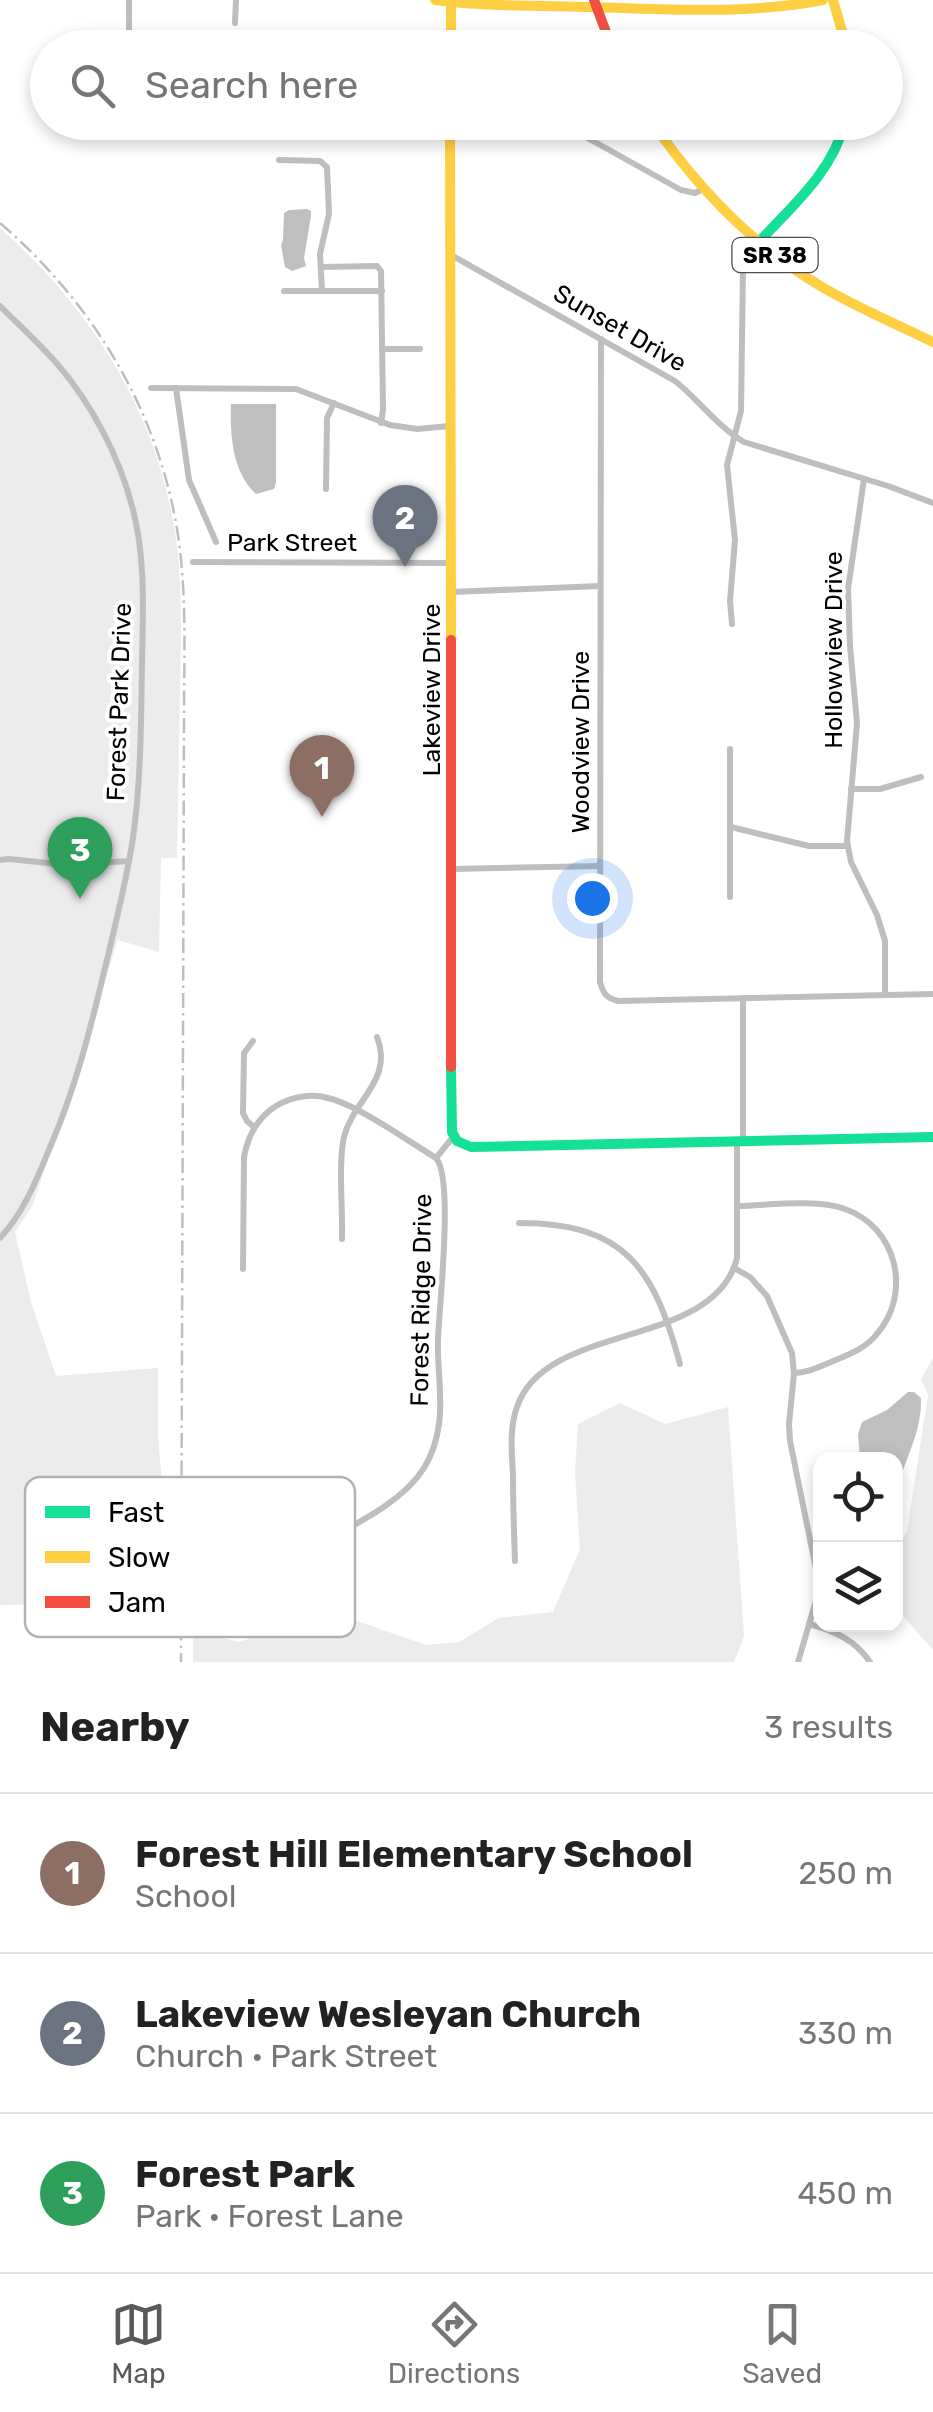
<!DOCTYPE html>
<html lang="en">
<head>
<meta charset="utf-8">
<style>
  :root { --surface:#fff; --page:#f6f6f6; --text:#222; --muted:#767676; --line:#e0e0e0; --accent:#595959 }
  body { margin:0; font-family:Rubik,sans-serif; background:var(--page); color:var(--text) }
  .controls { position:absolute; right:30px; bottom:30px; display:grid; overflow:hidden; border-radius:20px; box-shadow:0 5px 15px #0003 }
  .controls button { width:90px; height:90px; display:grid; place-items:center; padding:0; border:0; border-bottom:2px solid var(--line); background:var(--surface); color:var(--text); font:50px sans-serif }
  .you { position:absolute; left:592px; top:898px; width:35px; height:35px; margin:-25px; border:8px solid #fff; border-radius:50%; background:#1a73e8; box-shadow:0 0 0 15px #1a73e833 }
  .badge { display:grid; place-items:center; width:65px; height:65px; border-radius:50%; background:var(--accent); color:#fff; font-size:32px; font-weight:700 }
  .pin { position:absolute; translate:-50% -82px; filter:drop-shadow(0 2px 5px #0008) }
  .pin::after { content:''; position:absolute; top:52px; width:35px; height:30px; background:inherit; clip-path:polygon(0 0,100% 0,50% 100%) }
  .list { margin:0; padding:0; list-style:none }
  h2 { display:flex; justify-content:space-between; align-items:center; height:130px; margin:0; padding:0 40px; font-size:42px }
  h2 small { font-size:32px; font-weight:400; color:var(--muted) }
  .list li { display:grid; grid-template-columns:65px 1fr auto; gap:30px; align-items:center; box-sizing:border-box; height:160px; padding:0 40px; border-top:2px solid var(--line) }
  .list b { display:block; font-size:38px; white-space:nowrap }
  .list p { margin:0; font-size:32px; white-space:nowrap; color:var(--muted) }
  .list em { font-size:32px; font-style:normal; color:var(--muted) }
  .icon { flex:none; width:55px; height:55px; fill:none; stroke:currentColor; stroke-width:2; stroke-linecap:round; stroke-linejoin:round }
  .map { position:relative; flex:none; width:933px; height:1662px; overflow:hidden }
  .search { position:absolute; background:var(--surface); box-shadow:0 5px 15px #0003; left:30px; right:30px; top:30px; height:110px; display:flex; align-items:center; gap:25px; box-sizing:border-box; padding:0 35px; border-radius:55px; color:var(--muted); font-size:38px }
  .sheet { height:610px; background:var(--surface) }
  nav { display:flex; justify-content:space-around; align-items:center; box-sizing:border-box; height:140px; border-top:2px solid var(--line); background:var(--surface); font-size:28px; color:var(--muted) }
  nav a { display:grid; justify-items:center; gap:5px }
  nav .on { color:var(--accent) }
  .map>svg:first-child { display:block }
</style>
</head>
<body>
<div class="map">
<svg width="933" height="1662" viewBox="0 0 933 1662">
  <rect width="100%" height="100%" fill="#fff"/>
  <g fill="#ececec">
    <path d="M0 228C91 309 155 409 175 531 183 584 181 638 180 691 179 747 178 802 177 858H161L159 952 118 940 33 1205 15 1232 31 1302 56 1376 158 1368V1437L173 1602 0 1605Z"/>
    <path d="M933 1358V1650L896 1608V1550L907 1531 928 1395 921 1379Z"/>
    <path d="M620 1403 665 1424 728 1407 744 1636 734 1662H193V1630L238 1642 301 1624 357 1621 426 1645 459 1642 499 1618 553 1612 580 1549 575 1472 578 1424Z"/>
  </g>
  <g fill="#bfbfbf">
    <path d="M307 209 311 211V216L304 258 306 266 292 271 285 267 281 245 283 240 284 213 289 210Z"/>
    <path d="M231 404H276V482L274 489 256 494C232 472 230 435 231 404Z"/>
    <path d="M908 1392H914L921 1398C922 1426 910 1450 901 1476 896 1489 897 1502 896 1516V1460L860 1459 858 1434 862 1422 887 1410Z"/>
  </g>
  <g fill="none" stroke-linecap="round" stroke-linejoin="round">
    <g stroke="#bebebe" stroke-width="6">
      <path d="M129 0V48"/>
      <path d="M235 23 236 0"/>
      <path d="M559 122 681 190 695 193 703 189"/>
      <path d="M279 160 320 161 327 167 329 214 320 254 322 291"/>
      <path d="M451 255 675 381C699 400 718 427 744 442L888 486 933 503"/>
      <path d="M321 267 377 266 381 271 383 410 381 423"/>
      <path d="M284 291H382"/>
      <path d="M0 306C20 326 41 345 59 366 92 405 119 456 132 506 146 557 143 611 142 664 141 722 141 781 133 838 126 883 115 927 104 972 90 1031 75 1089 51 1145 37 1178 25 1211 0 1238"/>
      <path d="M601 339 600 982C603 993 606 998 618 1001L933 994"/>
      <path d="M382 349H420"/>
      <path d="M151 388 296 389 390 425 417 429 450 426"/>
      <path d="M176 388 189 480 216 542"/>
      <path d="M864 479 848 589 850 646 857 723 847 841 851 862 877 915 885 941V995"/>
      <path d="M326 489 327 418 334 403"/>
      <path d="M193 562 451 563"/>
      <path d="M451 592 600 586"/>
      <path d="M732 624 730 601 735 540 727 465 741 411 743 268 746 257 757 244"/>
      <path d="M851 789H880L921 777"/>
      <path d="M731 827 809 846H847"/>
      <path d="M0 860 9 859 67 865 129 861"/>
      <path d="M452 869 600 866"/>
      <path d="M730 897V749"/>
      <path d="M743 998V1141"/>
      <path d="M253 1041 244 1053 243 1113 247 1121 254 1127"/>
      <path d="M436 1158 453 1137"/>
      <path d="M738 1206C768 1205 819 1199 845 1209 897 1227 913 1294 876 1335 865 1349 847 1355 831 1362 818 1367 808 1373 794 1373"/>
      <path d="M519 1223C626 1223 654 1269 680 1364"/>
      <path d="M342 1239C343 1210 338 1164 344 1137 353 1100 394 1080 377 1037"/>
      <path d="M734 1268 750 1277 767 1296 792 1353 794 1373 789 1424 790 1441 816 1569 817 1597 798 1662"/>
      <path d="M243 1269 244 1157C248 1135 257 1118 276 1106 291 1097 311 1093 328 1098 358 1105 408 1141 436 1158"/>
      <path d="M300 1555 293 1570 285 1572 279 1568V1561L282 1558 300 1555C339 1531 399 1508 424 1468 432 1455 437 1439 439 1424 443 1397 437 1368 438 1340 439 1307 454 1178 436 1158"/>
      <path d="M515 1561C514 1533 513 1505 513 1476 512 1453 509 1429 517 1407 546 1321 714 1350 737 1258V1142"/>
      <path d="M809 1624C835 1631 855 1640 870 1662"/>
    </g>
    <g stroke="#16e098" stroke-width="10">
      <path d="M758 243C792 206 832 173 845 122"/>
      <path d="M451 1067 452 1132 457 1141 471 1147 933 1137"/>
    </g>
    <g stroke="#ffcf43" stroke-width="10">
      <path d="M435 0C487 7 538 5 590 7 669 9 745 15 823 0"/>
      <path d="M833 0 842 31 844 48"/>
      <path d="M451 3V48"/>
      <path d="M450 122 451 640"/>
      <path d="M652 122C698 189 753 246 822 287 858 308 896 324 933 342"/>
    </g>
    <g stroke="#f24e42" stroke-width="10">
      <path d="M594 0 612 48"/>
      <path d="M451 640V1067"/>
    </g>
    <path stroke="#bebebe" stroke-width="2.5" stroke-dasharray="15 5 2.5 5" stroke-linecap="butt" d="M0 223C94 304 159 412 178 535 187 596 184 658 184 719L181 1662"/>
  </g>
  <g text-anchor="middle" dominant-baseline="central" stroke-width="8" stroke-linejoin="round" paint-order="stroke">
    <rect fill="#fff" stroke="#4c4c4c" stroke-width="2.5" x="732.5" y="238" width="85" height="34" rx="8"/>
    <g font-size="22" font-weight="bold" fill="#000">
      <text x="775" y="255">SR 38</text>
    </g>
    <g font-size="25" fill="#000" stroke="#fff">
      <text transform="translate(620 328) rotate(30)">Sunset Drive</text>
      <text x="292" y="542">Park Street</text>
      <text transform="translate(833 650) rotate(-90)">Hollowview Drive</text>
      <text transform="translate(431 690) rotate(-90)">Lakeview Drive</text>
      <text transform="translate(119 702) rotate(-88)">Forest Park Drive</text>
      <text transform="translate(580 742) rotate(-90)">Woodview Drive</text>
      <text transform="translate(421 1300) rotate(-89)">Forest Ridge Drive</text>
    </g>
  </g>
  <rect x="25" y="1477" width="330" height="160" rx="15" fill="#fff" stroke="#b2b2b2" stroke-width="2.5"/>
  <rect x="45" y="1506" width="45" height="12" fill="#16e098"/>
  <rect x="45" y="1551" width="45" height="12" fill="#ffcf43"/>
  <rect x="45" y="1596" width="45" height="12" fill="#f24e42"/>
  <g font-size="28" fill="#000">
    <text x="108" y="1522">Fast</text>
    <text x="108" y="1567">Slow</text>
    <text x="108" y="1612">Jam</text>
  </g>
</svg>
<div class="controls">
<button><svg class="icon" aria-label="locate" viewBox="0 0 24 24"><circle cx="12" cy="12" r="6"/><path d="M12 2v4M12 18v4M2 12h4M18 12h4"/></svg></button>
<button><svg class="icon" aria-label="layers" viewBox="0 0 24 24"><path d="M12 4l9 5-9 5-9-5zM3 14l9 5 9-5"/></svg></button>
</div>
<div class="you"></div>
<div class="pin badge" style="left:322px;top:817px;background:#8d6e63">1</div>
<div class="pin badge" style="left:405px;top:567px;background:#6b7280">2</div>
<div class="pin badge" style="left:80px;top:899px;background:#2e9e5b">3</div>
<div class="search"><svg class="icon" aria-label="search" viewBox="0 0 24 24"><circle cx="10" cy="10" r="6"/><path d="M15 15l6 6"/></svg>Search here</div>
</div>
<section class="sheet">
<h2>Nearby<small>3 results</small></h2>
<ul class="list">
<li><span class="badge" style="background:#8d6e63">1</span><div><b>Forest Hill Elementary School</b><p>School</p></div><em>250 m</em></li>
<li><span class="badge" style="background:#6b7280">2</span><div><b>Lakeview Wesleyan Church</b><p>Church · Park Street</p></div><em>330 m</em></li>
<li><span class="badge" style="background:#2e9e5b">3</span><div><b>Forest Park</b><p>Park · Forest Lane</p></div><em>450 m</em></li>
</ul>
</section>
<nav>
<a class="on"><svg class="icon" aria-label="map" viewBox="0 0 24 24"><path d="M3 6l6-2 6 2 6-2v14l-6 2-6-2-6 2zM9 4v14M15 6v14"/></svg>Map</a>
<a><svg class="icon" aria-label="directions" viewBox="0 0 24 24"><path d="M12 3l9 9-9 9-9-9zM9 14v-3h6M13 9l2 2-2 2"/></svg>Directions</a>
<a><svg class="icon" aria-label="saved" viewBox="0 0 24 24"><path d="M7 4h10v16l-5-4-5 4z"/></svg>Saved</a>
</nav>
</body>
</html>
